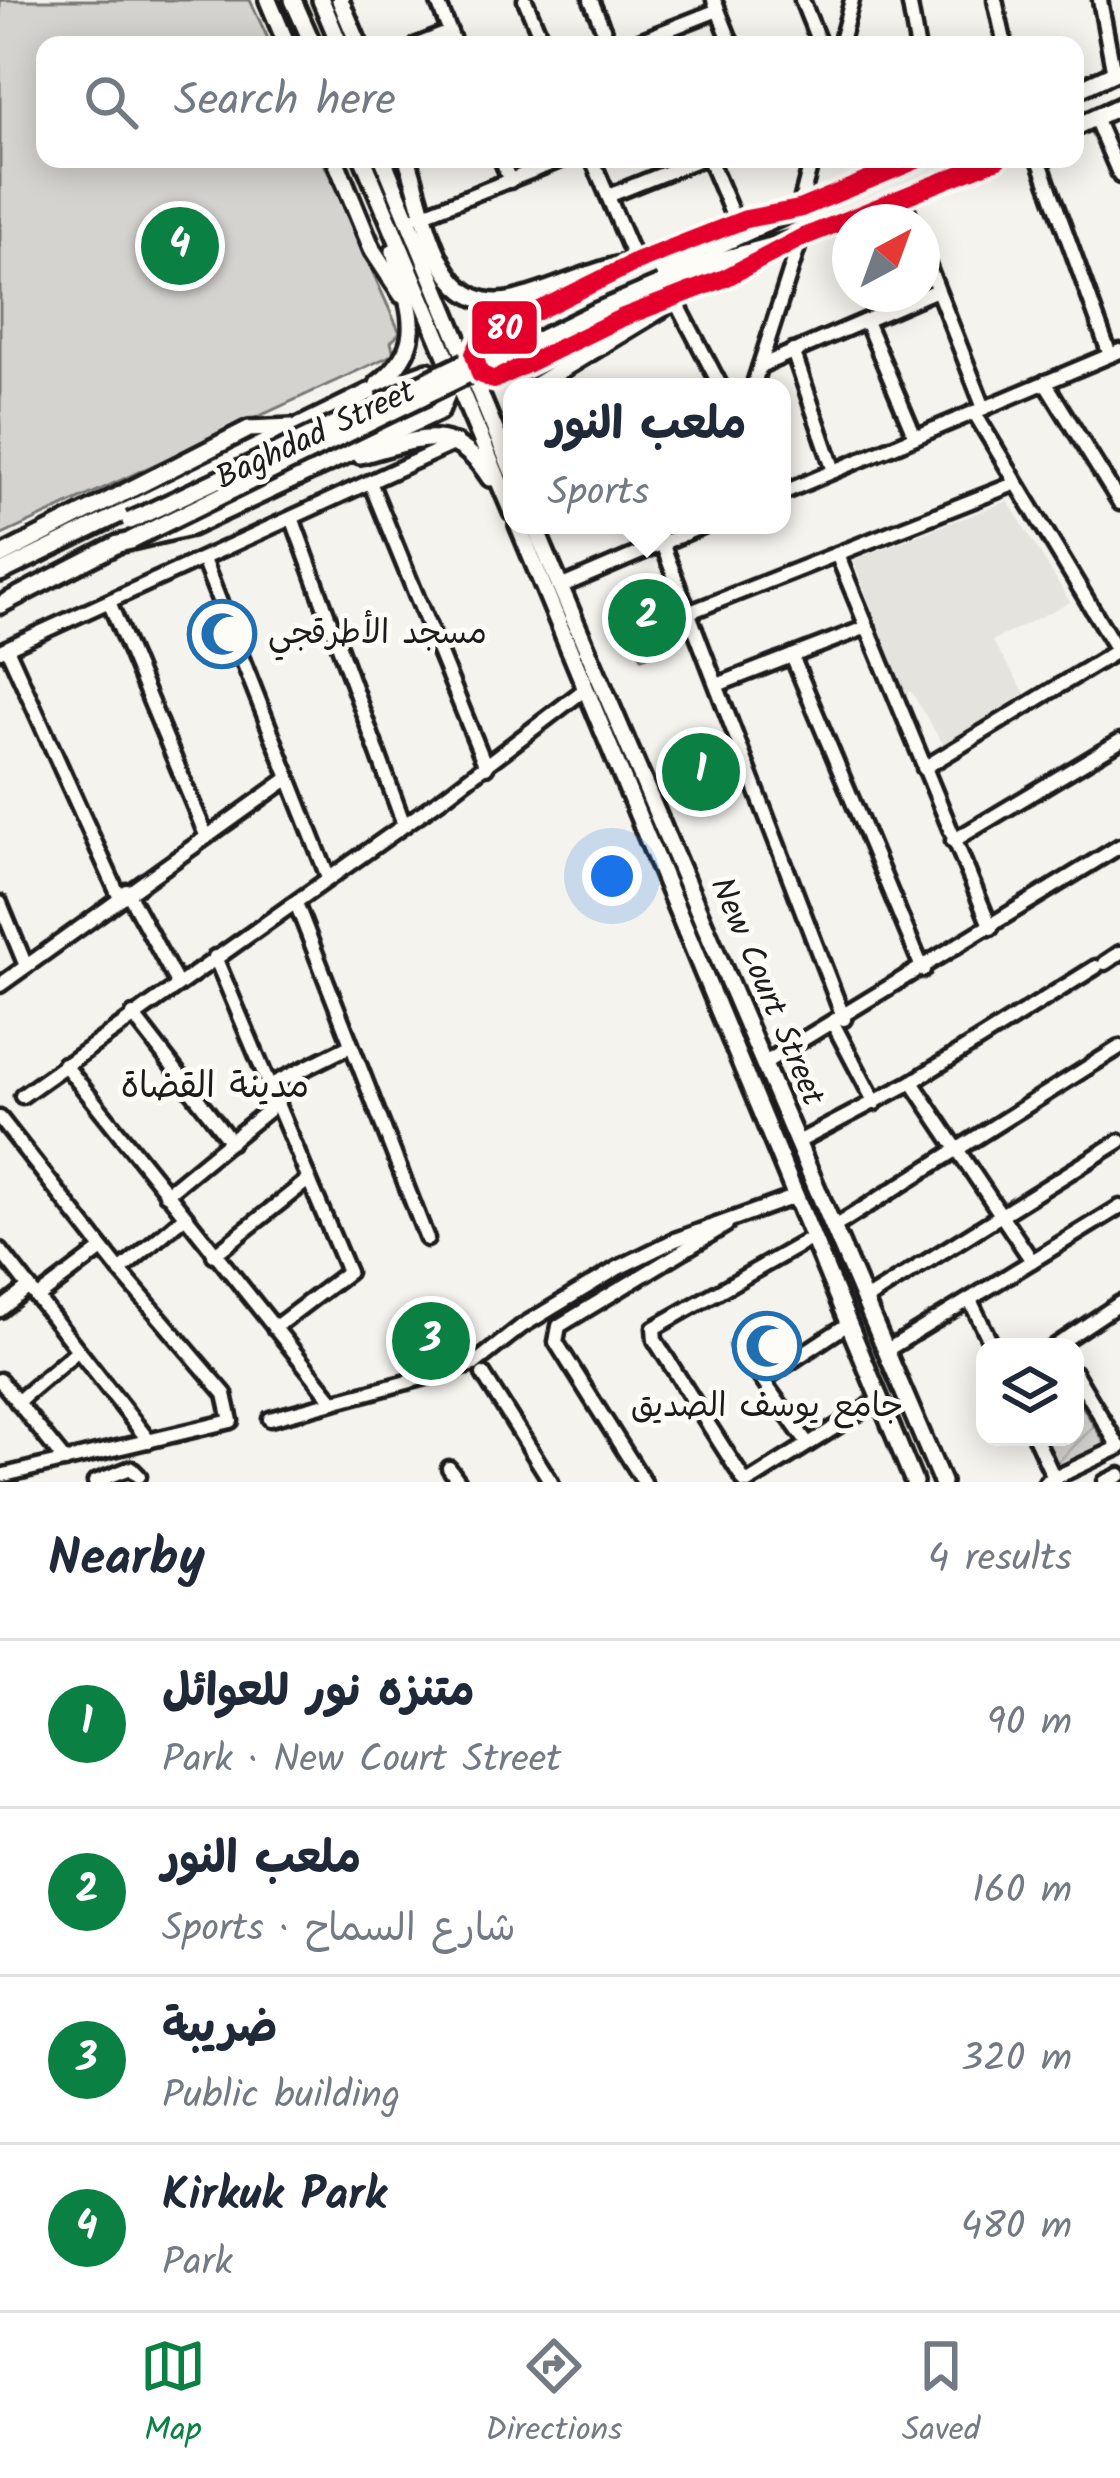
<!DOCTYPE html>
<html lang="en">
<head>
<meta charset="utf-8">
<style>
  :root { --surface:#fff; --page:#f6f6f7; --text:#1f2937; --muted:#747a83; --line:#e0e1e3; --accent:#0b8043 }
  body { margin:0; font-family:Kalam,"Playpen Sans Arabic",sans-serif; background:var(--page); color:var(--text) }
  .controls { position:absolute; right:36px; bottom:36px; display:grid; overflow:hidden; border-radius:24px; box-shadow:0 6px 30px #0003 }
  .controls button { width:108px; height:108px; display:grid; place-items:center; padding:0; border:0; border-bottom:3px solid var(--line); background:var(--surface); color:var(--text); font:60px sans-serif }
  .compass { position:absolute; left:832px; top:204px; width:108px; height:108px; border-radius:50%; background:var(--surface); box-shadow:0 6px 30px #0003; rotate:41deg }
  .you { position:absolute; left:612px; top:876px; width:42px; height:42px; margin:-30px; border:9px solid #fff; border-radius:50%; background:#1a73e8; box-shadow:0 0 0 18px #1a73e833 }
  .badge { display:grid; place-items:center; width:78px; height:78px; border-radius:50%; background:var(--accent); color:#fff; font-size:39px; font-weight:700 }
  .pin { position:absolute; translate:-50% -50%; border:6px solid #fff; box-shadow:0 3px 12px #0006 }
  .popup { position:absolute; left:503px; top:378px; width:288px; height:156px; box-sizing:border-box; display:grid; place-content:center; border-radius:24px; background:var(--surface); filter:drop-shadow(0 3px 9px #0005); font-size:39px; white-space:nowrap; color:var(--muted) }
  .popup b { font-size:45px; color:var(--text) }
  .popup::after { content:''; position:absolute; left:50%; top:100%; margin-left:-24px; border:24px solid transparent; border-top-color:var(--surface) }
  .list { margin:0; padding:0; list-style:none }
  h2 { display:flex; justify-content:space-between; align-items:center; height:156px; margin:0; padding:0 48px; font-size:51px }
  h2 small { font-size:39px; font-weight:400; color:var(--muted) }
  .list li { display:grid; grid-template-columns:78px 1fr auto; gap:36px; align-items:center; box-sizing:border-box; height:168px; padding:0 48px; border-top:3px solid var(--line) }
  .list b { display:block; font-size:45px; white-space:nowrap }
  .list p { margin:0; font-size:39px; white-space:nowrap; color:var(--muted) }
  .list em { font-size:39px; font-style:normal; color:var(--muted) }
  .icon { flex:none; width:66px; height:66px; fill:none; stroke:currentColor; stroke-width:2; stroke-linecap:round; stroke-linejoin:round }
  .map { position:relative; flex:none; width:1120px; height:1482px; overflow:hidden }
  .search { position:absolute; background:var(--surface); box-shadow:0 6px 30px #0003; left:36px; right:36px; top:36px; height:132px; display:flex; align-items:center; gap:30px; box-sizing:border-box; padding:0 42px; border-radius:24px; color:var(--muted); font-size:45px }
  .sheet { height:828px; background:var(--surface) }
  nav { display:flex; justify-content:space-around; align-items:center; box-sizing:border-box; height:168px; border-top:3px solid var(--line); background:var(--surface); font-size:33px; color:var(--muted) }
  nav a { display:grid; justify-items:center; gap:6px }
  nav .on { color:var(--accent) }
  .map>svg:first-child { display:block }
</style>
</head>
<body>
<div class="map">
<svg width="1120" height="1482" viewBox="0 0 1120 1482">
  <defs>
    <pattern id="garden-furrows" width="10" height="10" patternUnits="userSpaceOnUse" patternTransform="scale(3)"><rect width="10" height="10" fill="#d4d3cf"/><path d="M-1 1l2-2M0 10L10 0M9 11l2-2" fill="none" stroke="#b5b5b1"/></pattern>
  </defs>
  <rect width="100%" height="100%" fill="#f4f3ee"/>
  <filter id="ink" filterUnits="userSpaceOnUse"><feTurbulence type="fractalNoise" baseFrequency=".00833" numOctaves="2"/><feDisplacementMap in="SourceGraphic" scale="24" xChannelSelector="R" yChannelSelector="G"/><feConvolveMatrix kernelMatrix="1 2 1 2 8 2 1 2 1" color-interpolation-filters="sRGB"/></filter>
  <g filter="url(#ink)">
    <path fill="#e4e3de" d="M1008 501 1070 602 992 641 1025 693 943 744 911 691 905 694 853 560Z"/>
    <g fill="#d4d3cf" stroke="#787876" stroke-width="3">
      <path d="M0 0H250L271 45H45V159H322L400 333 391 342 394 354 0 536Z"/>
      <path d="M652 578 679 644 642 658 616 592Z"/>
    </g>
    <path fill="url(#garden-furrows)" stroke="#787876" stroke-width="3" d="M1075 1394 1106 1445 1058 1468 1045 1437H1075Z"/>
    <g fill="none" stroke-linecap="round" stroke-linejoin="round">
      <g stroke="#1c1c1c" stroke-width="21">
        <g id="minor">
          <path d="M437 0 455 45"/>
          <path d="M525 0 544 45"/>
          <path d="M591 0 610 45"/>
          <path d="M714 0 732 45"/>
          <path d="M802 0 820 45"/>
          <path d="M909 0 917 45"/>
          <path d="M995 0 1005 45"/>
          <path d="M1100 0 1114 74"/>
          <path d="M417 45 450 32"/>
          <path d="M629 45 718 10"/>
          <path d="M840 45 852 0"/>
          <path d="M1095 118 1120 176"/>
          <path d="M501 159 510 181"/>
          <path d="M592 159 636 262"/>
          <path d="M709 159 736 223"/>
          <path d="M1039 159 1110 355"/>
          <path d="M608 196 700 159"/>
          <path d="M902 197 912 222"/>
          <path d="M799 209 812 159"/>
          <path d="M419 216 563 159"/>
          <path d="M922 250 984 408"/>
          <path d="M675 299 721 387"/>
          <path d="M866 321 915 437"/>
          <path d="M793 351 834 471"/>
          <path d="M760 366 937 290"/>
          <path d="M1045 382 1120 503"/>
          <path d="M753 387 801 238"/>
          <path d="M974 412 1120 655"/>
          <path d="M370 482 486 767"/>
          <path d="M782 493 1120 351"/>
          <path d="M293 520 404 825"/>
          <path d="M655 525 844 1019"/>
          <path d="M837 554 991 928"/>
          <path d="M204 562 328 877"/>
          <path d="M560 587 705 525"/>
          <path d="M110 604 206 835"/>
          <path d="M690 612 1014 484"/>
          <path d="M7 648 119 896"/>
          <path d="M0 651 457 442"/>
          <path d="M792 656 923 970"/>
          <path d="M717 685 867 627"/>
          <path d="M924 768 1120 649"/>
          <path d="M953 841 1120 741"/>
          <path d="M127 891 177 983"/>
          <path d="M0 903 26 966"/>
          <path d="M296 903 427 1239"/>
          <path d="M215 957 348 1272 274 1328"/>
          <path d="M1105 963 1120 953"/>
          <path d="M0 985 289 778"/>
          <path d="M133 1015 231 1142"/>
          <path d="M834 1025 875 1103"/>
          <path d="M64 1064 334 1402"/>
          <path d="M763 1064 1120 846"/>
          <path d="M912 1082 1032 1261"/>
          <path d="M271 1085 350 1046"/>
          <path d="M22 1096 444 797 584 690"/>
          <path d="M0 1118 120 1271 225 1394 231 1421 0 1476"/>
          <path d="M798 1142 912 1082 1096 967"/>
          <path d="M166 1194 278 1102"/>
          <path d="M834 1227 1120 1047"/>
          <path d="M0 1250 149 1441"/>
          <path d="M214 1255 308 1180"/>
          <path d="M120 1271 184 1217"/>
          <path d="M37 1298 102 1249"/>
          <path d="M865 1300 1120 1141"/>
          <path d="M970 1300 993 1347"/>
          <path d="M0 1310 29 1287"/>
          <path d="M738 1346 808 1444"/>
          <path d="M1054 1347 1120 1303"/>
          <path d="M887 1350 1120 1207"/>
          <path d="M1075 1373 1119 1447"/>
          <path d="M483 1374 551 1482"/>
          <path d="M0 1380 65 1461"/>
          <path d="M763 1380 848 1324"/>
          <path d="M17 1402 78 1350"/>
          <path d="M270 1419 474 1364 522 1326 618 1268 675 1240 797 1196"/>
          <path d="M1035 1437 1054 1478"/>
          <path d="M449 1468 459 1482"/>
          <path d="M95 1482 131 1468 139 1476"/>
          <path d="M644 1482 556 1342 559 1326 726 1225"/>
          <path d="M745 1482 655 1340 654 1328 814 1237"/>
          <path d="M748 1482 879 1400"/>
          <path d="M1046 1482 1120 1447"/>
          <path d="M1105 1482 1120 1475"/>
        </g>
      </g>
      <g stroke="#1c1c1c" stroke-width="24">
        <g id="major">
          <path d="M268 0 287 45"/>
          <path d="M293 0 313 45"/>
          <path d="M321 0 340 45"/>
          <path d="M340 0 359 45"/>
          <path d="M1075 91 1120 70"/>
          <path d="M1075 127 1120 106"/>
          <path d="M335 159 373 251 402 295"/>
          <path d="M363 159 512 512"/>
          <path d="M383 159 512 471"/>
          <path d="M407 159C426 208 434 318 514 300 550 292 584 273 621 265"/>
          <path d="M919 159 799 209 746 219 636 262 481 339 474 354 480 374 494 380 621 318 725 278 801 238 998 159"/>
          <path d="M378 384C431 342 408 308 394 251"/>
          <path d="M533 387 663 308"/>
          <path d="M360 455C419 440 451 419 490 478"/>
          <path d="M518 525 914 1482"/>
          <path d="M534 525 942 1482"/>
          <path d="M0 556 249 429 292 427"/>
          <path d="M0 573 369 392 428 371 438 377 447 394 440 411 191 527 118 544 0 605"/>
        </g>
      </g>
      <use href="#minor" stroke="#fdfcf7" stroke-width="12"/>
      <use href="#major" stroke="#fdfcf7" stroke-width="15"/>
      <g stroke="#1c1c1c" stroke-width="24" stroke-linecap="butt">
        <g id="major-bridge">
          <path d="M663 271 791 212"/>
          <path d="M380 403 499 346"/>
          <path d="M130 521 342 421"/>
          <path d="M131 540 595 312 712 262 801 238"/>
        </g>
      </g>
      <use href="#major-bridge" stroke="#fdfcf7" stroke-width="15"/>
      <g stroke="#fdfcf7" stroke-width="27">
        <path id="bus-1" d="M919 159 799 209 746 219 636 262 481 339 474 354 480 374 494 380 621 318 725 278 801 238 998 159"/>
      </g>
      <use href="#bus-1" stroke="#e4002b" stroke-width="18"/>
    </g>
  </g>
  <defs>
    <g id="mosque-ring" transform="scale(3.45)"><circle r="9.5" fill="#fdfcf7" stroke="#1f6fb2" stroke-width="1.5"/><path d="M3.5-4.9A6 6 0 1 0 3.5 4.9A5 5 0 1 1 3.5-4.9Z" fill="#1f6fb2"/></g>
  </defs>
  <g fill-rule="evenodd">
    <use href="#mosque-ring" x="222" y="634"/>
    <use href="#mosque-ring" x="767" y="1346"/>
  </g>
  <g text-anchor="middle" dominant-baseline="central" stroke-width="10" stroke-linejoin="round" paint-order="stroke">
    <g font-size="33" fill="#1c1c1c" stroke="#fdfcf7">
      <text transform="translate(316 436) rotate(-25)">Baghdad Street</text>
      <text transform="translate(766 992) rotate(67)">New Court Street</text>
    </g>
    <g font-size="33" fill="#1c1c1c" stroke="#fdfcf7" text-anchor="start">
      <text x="268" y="634">مسجد الأطرقجي</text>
      <text x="767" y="1407" text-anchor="middle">جامع يوسف الصديق</text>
    </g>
    <g font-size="36" fill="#1c1c1c" stroke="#fdfcf7">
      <text x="215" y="1087">مدينة القضاة</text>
    </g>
  </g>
  <rect stroke="#fdfcf7" stroke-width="4.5" x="470" y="299" width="69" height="57" rx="12" fill="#e4002b"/>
  <g font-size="33" text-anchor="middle" font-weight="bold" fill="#fff">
    <text x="504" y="339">80</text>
  </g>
</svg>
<div class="controls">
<button><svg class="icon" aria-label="layers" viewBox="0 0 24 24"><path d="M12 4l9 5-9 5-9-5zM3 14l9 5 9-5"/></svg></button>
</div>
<svg class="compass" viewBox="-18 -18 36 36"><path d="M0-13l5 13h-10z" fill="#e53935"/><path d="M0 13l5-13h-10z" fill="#747a83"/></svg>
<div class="you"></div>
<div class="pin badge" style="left:701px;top:772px">1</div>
<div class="pin badge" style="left:647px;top:618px">2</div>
<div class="popup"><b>ملعب النور</b>Sports</div>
<div class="pin badge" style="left:431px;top:1341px">3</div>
<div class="pin badge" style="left:180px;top:246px">4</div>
<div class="search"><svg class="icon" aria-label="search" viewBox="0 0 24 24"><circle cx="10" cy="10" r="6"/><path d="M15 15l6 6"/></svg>Search here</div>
</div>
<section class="sheet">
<h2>Nearby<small>4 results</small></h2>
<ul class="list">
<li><span class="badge">1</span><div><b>متنزه نور للعوائل</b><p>Park · New Court Street</p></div><em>90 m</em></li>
<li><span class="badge">2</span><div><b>ملعب النور</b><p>Sports · شارع السماح</p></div><em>160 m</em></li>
<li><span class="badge">3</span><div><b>ضريبة</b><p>Public building</p></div><em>320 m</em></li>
<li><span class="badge">4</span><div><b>Kirkuk Park</b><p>Park</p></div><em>480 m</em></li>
</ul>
</section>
<nav>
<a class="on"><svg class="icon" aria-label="map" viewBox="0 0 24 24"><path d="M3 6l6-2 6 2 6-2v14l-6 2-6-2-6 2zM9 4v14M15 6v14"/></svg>Map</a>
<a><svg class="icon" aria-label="directions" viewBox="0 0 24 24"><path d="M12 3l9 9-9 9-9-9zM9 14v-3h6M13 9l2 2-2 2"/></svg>Directions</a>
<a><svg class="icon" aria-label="saved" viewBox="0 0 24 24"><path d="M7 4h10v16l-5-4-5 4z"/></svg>Saved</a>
</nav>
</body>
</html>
